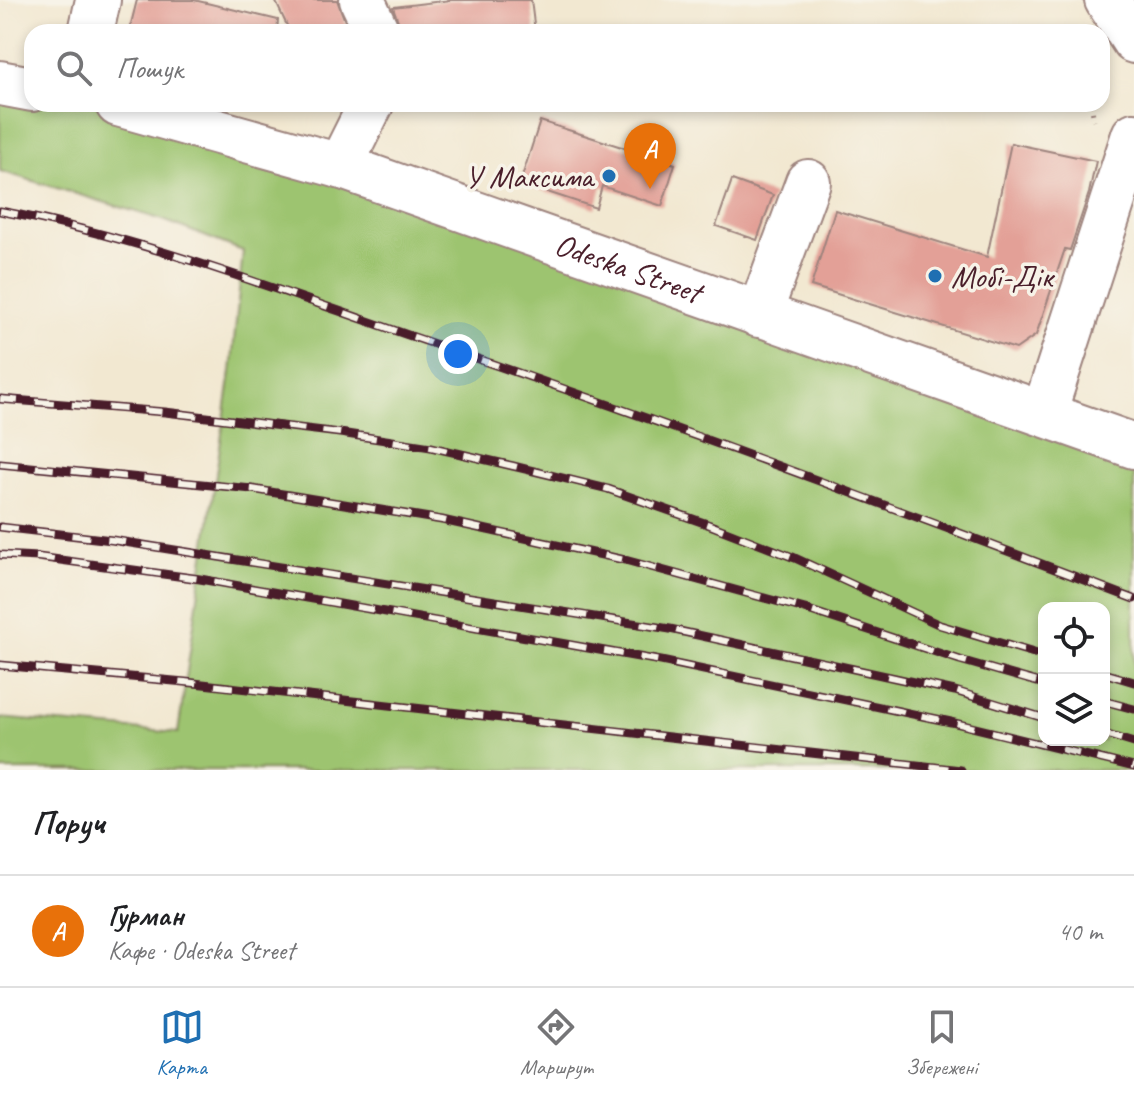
<!DOCTYPE html>
<html lang="uk">
<head>
<meta charset="utf-8">
<style>
  :root { --surface:#fff; --page:#f6f6f6; --text:#202124; --muted:#757577; --line:#e0e0e0; --accent:#1f6fb2 }
  body { margin:0; font-family:Caveat,sans-serif; background:var(--page); color:var(--text) }
  .controls { position:absolute; right:24px; bottom:24px; display:grid; overflow:hidden; border-radius:16px; box-shadow:0 4px 12px #0003 }
  .controls button { width:72px; height:72px; display:grid; place-items:center; padding:0; border:0; border-bottom:2px solid var(--line); background:var(--surface); color:var(--text); font:40px sans-serif }
  .you { position:absolute; left:458px; top:354px; width:28px; height:28px; margin:-20px; border:6px solid #fff; border-radius:50%; background:#1a73e8; box-shadow:0 0 0 12px #1a73e833 }
  .badge { display:grid; place-items:center; width:52px; height:52px; border-radius:50%; background:var(--accent); color:#fff; font-size:26px; font-weight:700 }
  .pin { position:absolute; translate:-50% -66px; filter:drop-shadow(0 2px 4px #0008) }
  .pin::after { content:''; position:absolute; top:42px; width:28px; height:24px; background:inherit; clip-path:polygon(0 0,100% 0,50% 100%) }
  .list { margin:0; padding:0; list-style:none }
  h2 { display:flex; justify-content:space-between; align-items:center; height:104px; margin:0; padding:0 32px; font-size:34px }
  h2 small { font-size:26px; font-weight:400; color:var(--muted) }
  .list li { display:grid; grid-template-columns:52px 1fr auto; gap:24px; align-items:center; box-sizing:border-box; height:112px; padding:0 32px; border-top:2px solid var(--line) }
  .list b { display:block; font-size:30px; white-space:nowrap }
  .list p { margin:0; font-size:26px; white-space:nowrap; color:var(--muted) }
  .list em { font-size:26px; font-style:normal; color:var(--muted) }
  .icon { flex:none; width:44px; height:44px; fill:none; stroke:currentColor; stroke-width:2; stroke-linecap:round; stroke-linejoin:round }
  .map { position:relative; flex:none; width:1134px; height:770px; overflow:hidden }
  .search { position:absolute; background:var(--surface); box-shadow:0 4px 12px #0003; left:24px; right:24px; top:24px; height:88px; display:flex; align-items:center; gap:20px; box-sizing:border-box; padding:0 28px; border-radius:24px; color:var(--muted); font-size:30px }
  .sheet { height:216px; background:var(--surface) }
  nav { display:flex; justify-content:space-around; align-items:center; box-sizing:border-box; height:112px; border-top:2px solid var(--line); background:var(--surface); font-size:22px; color:var(--muted) }
  nav a { display:grid; justify-items:center; gap:4px }
  nav .on { color:var(--accent) }
  .map>svg:first-child { display:block }
</style>
</head>
<body>
<div class="map">
<svg width="1134" height="770" viewBox="0 0 1134 770">
  <rect width="100%" height="100%" fill="#f7f3e8"/>
  <filter id="ink" filterUnits="userSpaceOnUse"><feTurbulence type="fractalNoise" baseFrequency=".0125" numOctaves="2"/><feDisplacementMap in="SourceGraphic" scale="16" xChannelSelector="R" yChannelSelector="G"/><feConvolveMatrix kernelMatrix="1 2 1 2 8 2 1 2 1" color-interpolation-filters="sRGB"/></filter>
  <filter id="wash" filterUnits="userSpaceOnUse"><feTurbulence type="fractalNoise" baseFrequency=".006" numOctaves="4" result="noise"/><feDisplacementMap in="SourceGraphic" scale="32" xChannelSelector="R" yChannelSelector="G"/><feGaussianBlur stdDeviation="1.8" result="paint"/><feColorMatrix in="noise" values="0 0 0 0 0 0 0 0 0 0 0 0 0 0 0 0 0 1.4 0 .05"/><feComposite in="paint" operator="in"/></filter>
  <g filter="url(#wash)">
    <rect width="100%" height="100%" fill="#f2e8d1"/>
    <path fill="#9dc470" stroke="#74724e" stroke-width="2" fill-rule="evenodd" d="M0 83 32 104H118L1134 446V770H0V718L178 733 231 372 243 251 163 220 0 171ZM1044 608H1104V740H1044Z"/>
    <g id="blocks">
      <g fill="#e3a097">
        <path d="M137 0H194L278 20 277 32H129Z"/>
        <path d="M275 0H337L349 32H290Z"/>
        <path d="M451 0H531L535 32H402L393 7Z"/>
        <path d="M540 121 675 164 662 206 602 186 596 208 520 183Z"/>
        <path d="M1011 143 1096 161 1089 193 1070 250 1065 249 1036 335 1016 349 811 286 835 210 987 257Z"/>
        <path d="M732 180 773 195 757 240 716 226Z"/>
      </g>
    </g>
  </g>
  <g filter="url(#ink)">
    <use href="#blocks" fill-opacity="0" stroke="#9e847e" stroke-width="2"/>
    <g fill="none" stroke-linecap="round" stroke-linejoin="round">
      <g stroke="#9e847e" stroke-width="48">
        <g id="minor">
          <path d="M362 0 377 32"/>
          <path d="M1107 0 1134 41"/>
          <path d="M91 32 98 0"/>
          <path d="M340 166 371 104"/>
          <path d="M759 315 808 182"/>
          <path d="M1044 413 1134 135"/>
        </g>
      </g>
      <g stroke="#9e847e" stroke-width="48">
        <g id="major">
          <path d="M0 83 32 89"/>
          <path id="s1" d="M118 104 340 166 1134 446"/>
        </g>
      </g>
      <path stroke="#9e847e" stroke-width="5" stroke-dasharray="2 6" stroke-linecap="butt" d="M1091 104 1094 120"/>
      <use href="#minor" stroke="#fff" stroke-width="44"/>
      <use href="#major" stroke="#fff" stroke-width="44"/>
      <g stroke="#4a1f2b" stroke-width="9">
        <g id="rail">
          <path d="M0 211C139 237 272 288 405 334 650 417 893 507 1134 599"/>
          <path d="M0 399 165 412 340 433 431 447 513 466 608 489 710 525 795 558 940 625 1044 656"/>
          <path d="M0 464 252 489 442 520 625 560 805 609 960 660 1044 684"/>
          <path d="M0 527 112 540 670 629 955 691 1044 718"/>
          <path d="M0 555 38 557 200 579 661 661 951 722 1134 767"/>
          <path d="M0 665 185 682 961 770"/>
          <path d="M1104 673 1134 682"/>
          <path d="M1104 701 1134 709"/>
          <path d="M1104 734 1134 743"/>
        </g>
      </g>
      <use href="#rail" stroke="#f7f3e8" stroke-width="6" stroke-dasharray="18" stroke-linecap="butt"/>
    </g>
  </g>
  <g fill="#1f6fb2" stroke="#f7f3e8" stroke-width="3">
    <circle cx="609" cy="176" r="8"/>
    <circle cx="935" cy="276" r="8"/>
  </g>
  <g text-anchor="middle" dominant-baseline="central" stroke-width="7" stroke-linejoin="round" paint-order="stroke">
    <g font-size="32" fill="#4a1f2b" stroke="#f7f3e8" text-anchor="end">
      <text x="593" y="176">У Максима</text>
      <text x="951" y="276" text-anchor="start">Мобі-Дік</text>
    </g>
    <g font-size="32" fill="#4a1f2b" stroke="#f7f3e8">
      <text stroke="none"><textPath href="#s1" startOffset="536">Odeska Street</textPath></text>
    </g>
  </g>
</svg>
<div class="controls">
<button><svg class="icon" aria-label="locate" viewBox="0 0 24 24"><circle cx="12" cy="12" r="6"/><path d="M12 2v4M12 18v4M2 12h4M18 12h4"/></svg></button>
<button><svg class="icon" aria-label="layers" viewBox="0 0 24 24"><path d="M12 4l9 5-9 5-9-5zM3 14l9 5 9-5"/></svg></button>
</div>
<div class="you"></div>
<div class="pin badge" style="left:650px;top:189px;background:#e8710a">A</div>
<div class="search"><svg class="icon" aria-label="search" viewBox="0 0 24 24"><circle cx="10" cy="10" r="6"/><path d="M15 15l6 6"/></svg>Пошук</div>
</div>
<section class="sheet">
<h2>Поруч<small></small></h2>
<ul class="list">
<li><span class="badge" style="background:#e8710a">A</span><div><b>Гурман</b><p>Кафе · Odeska Street</p></div><em>40 m</em></li>
</ul>
</section>
<nav>
<a class="on"><svg class="icon" aria-label="map" viewBox="0 0 24 24"><path d="M3 6l6-2 6 2 6-2v14l-6 2-6-2-6 2zM9 4v14M15 6v14"/></svg>Карта</a>
<a><svg class="icon" aria-label="directions" viewBox="0 0 24 24"><path d="M12 3l9 9-9 9-9-9zM9 14v-3h6M13 9l2 2-2 2"/></svg>Маршрут</a>
<a><svg class="icon" aria-label="saved" viewBox="0 0 24 24"><path d="M7 4h10v16l-5-4-5 4z"/></svg>Збережені</a>
</nav>
</body>
</html>
